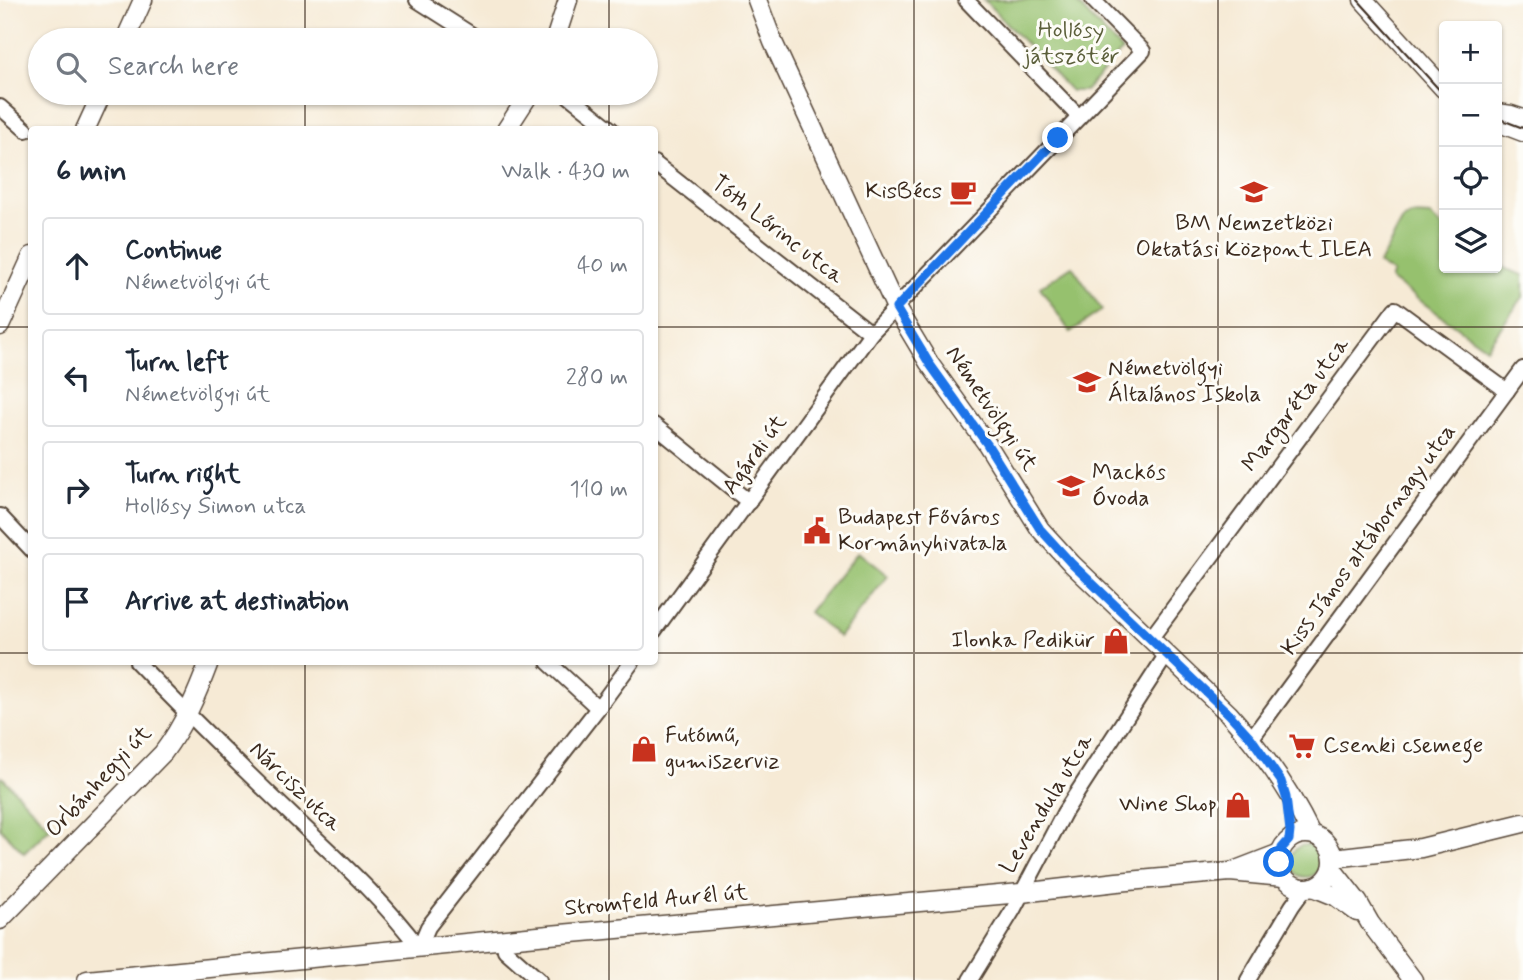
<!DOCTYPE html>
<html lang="en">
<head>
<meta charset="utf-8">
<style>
  :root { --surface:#fff; --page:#f6f6f7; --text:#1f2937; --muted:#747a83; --line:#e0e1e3 }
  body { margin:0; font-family:Mynerve,sans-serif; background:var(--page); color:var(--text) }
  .controls { position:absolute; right:21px; top:21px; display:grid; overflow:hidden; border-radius:7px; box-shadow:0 2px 5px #0004 }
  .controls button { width:63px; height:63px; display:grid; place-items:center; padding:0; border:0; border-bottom:2px solid var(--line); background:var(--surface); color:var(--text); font:35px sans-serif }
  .stop { position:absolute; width:21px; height:21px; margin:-16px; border:5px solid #1a73e8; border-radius:50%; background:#fff }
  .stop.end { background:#1a73e8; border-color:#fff; box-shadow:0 2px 7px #0008 }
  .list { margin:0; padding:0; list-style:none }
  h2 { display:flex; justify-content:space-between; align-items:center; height:91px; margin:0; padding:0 28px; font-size:30px }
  h2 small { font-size:23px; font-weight:400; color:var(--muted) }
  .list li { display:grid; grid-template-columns:46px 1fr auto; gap:21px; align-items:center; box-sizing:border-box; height:98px; margin:0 14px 14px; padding:0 14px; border:2px solid var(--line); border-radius:7px }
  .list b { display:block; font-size:26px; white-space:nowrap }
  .list p { margin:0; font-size:23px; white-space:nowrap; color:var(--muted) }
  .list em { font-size:23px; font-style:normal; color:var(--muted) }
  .icon { flex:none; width:38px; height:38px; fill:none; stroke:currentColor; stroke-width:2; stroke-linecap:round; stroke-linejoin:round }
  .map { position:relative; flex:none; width:1523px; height:980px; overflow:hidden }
  .search { position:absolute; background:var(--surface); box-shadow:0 2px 5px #0004; left:28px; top:28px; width:630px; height:77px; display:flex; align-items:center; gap:18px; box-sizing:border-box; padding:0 24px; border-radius:38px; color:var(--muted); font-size:26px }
  .panel { position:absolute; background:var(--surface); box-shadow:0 2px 5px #0004; left:28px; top:126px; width:630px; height:539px; border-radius:7px }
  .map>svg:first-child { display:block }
</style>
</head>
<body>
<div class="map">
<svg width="1523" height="980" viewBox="0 0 1523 980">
  <rect width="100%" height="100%" fill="#fdfcf7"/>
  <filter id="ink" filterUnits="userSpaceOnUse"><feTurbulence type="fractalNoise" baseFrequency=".0143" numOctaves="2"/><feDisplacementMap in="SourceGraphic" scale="14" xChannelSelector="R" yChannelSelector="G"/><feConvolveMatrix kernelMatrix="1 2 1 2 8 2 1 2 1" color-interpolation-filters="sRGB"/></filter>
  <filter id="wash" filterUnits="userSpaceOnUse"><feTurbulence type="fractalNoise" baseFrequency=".00686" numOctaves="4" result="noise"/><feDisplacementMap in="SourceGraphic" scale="28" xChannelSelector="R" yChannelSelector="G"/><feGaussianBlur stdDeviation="1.57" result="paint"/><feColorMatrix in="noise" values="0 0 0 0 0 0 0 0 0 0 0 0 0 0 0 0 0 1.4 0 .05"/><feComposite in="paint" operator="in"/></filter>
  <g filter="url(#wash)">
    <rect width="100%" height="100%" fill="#f6ead5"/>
    <g fill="#96c16e" stroke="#687646" stroke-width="2">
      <path d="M984 0H1074L1122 51 1085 91H1071Z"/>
      <path d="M1412 215 1430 216 1444 228V268H1497V261L1506 269 1523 275V297L1486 348 1390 279 1393 273 1379 264 1403 220Z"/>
      <path d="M1072 266 1102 310 1070 332 1040 287Z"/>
      <path d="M858 552 888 576 839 637 809 612Z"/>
      <path d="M2 777 50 828 24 853 0 828V779Z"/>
      <circle cx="1306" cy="861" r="16"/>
    </g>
  </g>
  <g filter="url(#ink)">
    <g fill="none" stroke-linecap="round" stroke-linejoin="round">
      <g stroke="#574739" stroke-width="18">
        <g id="minor">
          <path d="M417 0 480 40"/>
          <path d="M966 0 1079 117"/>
          <path d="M565 93 612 130"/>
          <path d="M0 107 26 130"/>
          <path d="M654 163 871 333"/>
          <path d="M654 425 749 502"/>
          <path d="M0 516 32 550"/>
          <path d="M654 631 871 333 1143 51 1093 0"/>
          <path d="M1151 638 1395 309 1507 391"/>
          <path d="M137 662C190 717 245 771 301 824 342 863 385 902 419 948"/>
          <path d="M548 662 598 708"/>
          <path d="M1251 739 1523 369"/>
          <path d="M503 939 505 950 539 980"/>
          <path d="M419 948 428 927 598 708 632 662"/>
          <path d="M970 980 1013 910 1064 813 1167 654"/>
          <path d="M1248 980 1292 906 1305 888"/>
        </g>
      </g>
      <g stroke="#574739" stroke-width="21">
        <g id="tertiary">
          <path d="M757 0 773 42 896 308 929 363 987 444 1040 529 1072 564 1229 714C1262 751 1290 790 1311 834"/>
          <path d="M1363 0 1444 89"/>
          <path d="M125 40 143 0"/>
          <path d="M555 40 568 0"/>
          <path d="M1497 113 1511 115 1523 119"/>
          <path d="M1497 122 1523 132"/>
          <path d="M85 130 102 93"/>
          <path d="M506 130 530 93"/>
          <path d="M0 326 32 256"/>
          <circle cx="1306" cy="861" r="27"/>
          <path d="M1333 858 1421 848 1523 823"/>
          <path d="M1332 869 1358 902 1370 923 1413 980"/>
          <path d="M1236 870 1280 853"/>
          <path d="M1313 887 1335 896 1357 912"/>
          <path d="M0 920 163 753C184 725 197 694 209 662"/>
          <path d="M87 980 527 937 1021 893 1117 882 1230 872 1284 877"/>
        </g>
      </g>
      <use href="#minor" stroke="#fff" stroke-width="14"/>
      <use href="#tertiary" stroke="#fff" stroke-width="18"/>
      <g stroke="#3b2a1e" stroke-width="2">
        <path d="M1358 0 1444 95"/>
        <path d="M1497 118 1523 128"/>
      </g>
    </g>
  </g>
  <g fill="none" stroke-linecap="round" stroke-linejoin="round" filter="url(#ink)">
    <path stroke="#1a73e8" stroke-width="9" d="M1058 138 896 308 929 363 987 444 1040 529 1072 564 1229 714 1251 738 1281 781 1286 797 1290 831 1289 840 1282 848 1279 862"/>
  </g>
  <path fill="none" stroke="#3b2a1e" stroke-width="2" stroke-opacity="0.55" d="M305 0V40M609 0V40M914 0V980M1218 0V980M305 93V130M609 93V130M0 327H32M654 327H1523M0 653H32M654 653H1523M305 662V980M609 662V980"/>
  <defs>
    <g id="cafe-bare" transform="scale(2.1)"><path d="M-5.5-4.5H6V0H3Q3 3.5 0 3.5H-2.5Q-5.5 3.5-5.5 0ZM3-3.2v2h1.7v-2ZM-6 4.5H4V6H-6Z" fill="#c8321e" stroke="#fdfcf7" stroke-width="2.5" paint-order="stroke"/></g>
    <g id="school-bare" transform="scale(2.1)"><path d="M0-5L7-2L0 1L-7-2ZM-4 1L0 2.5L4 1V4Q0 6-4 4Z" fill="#c8321e" stroke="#fdfcf7" stroke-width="2.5" paint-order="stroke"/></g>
    <g id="civic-bare" transform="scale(2.1)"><path d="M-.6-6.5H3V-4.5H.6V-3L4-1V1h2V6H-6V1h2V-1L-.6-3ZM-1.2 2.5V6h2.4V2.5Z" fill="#c8321e" stroke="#fdfcf7" stroke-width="2.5" paint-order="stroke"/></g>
    <g id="shop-bare" transform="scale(2.1)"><path d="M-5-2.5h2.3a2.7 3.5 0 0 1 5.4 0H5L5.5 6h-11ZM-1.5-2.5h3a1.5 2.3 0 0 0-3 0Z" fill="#c8321e" stroke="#fdfcf7" stroke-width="2.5" paint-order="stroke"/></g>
    <g id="supermarket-bare" transform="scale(2.1)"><path d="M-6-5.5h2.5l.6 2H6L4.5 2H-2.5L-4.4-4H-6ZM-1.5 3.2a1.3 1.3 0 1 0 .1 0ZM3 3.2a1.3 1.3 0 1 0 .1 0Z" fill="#c8321e" stroke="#fdfcf7" stroke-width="2.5" paint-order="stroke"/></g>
  </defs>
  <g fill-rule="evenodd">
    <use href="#cafe-bare" x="963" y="192"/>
    <use href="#school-bare" x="1254" y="192"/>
    <use href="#school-bare" x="1087" y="382"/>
    <use href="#school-bare" x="1071" y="486"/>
    <use href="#civic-bare" x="817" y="531"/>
    <use href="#shop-bare" x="1116" y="641"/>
    <use href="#supermarket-bare" x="1302" y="746"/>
    <use href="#shop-bare" x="644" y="749"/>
    <use href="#shop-bare" x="1238" y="805"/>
  </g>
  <g text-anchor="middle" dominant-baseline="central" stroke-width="6" stroke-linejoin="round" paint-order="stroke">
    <g font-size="23" fill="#5b5f3a" stroke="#fdfcf7">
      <text x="1071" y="31">Hollósy<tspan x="1071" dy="26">játszótér</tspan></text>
    </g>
    <g font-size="23" fill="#3b2a1e" stroke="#fdfcf7" text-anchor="start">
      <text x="942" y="192" text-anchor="end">KisBécs</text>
      <text x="1254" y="224" text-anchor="middle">BM Nemzetközi<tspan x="1254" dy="26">Oktatási Központ ILEA</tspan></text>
      <text x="1108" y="369">Németvölgyi<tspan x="1108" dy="26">Általános Iskola</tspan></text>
      <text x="1092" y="473">Mackós<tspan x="1092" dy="26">Óvoda</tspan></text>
      <text x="838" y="518">Budapest Főváros<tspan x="838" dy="26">Kormányhivatala</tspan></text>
      <text x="1095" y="641" text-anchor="end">Ilonka Pedikür</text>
      <text x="665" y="736">Futómű,<tspan x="665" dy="26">gumiszerviz</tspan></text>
      <text x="1323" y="746">Csenki csemege</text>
      <text x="1217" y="805" text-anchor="end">Wine Shop</text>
    </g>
    <g font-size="23" fill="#3b2a1e" stroke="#fdfcf7">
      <text transform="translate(777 230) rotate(38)">Tóth Lőrinc utca</text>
      <text transform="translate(1296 405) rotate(-53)">Margaréta utca</text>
      <text transform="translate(991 409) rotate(56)">Németvölgyi út</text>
      <text transform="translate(755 455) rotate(-54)">Agárdi út</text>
      <text transform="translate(1369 540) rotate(-54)">Kiss János altábornagy utca</text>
      <text transform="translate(99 782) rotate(-47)">Orbánhegyi út</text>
      <text transform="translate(295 787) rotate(44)">Nárcisz utca</text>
      <text transform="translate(1047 804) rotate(-59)">Levendula utca</text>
      <text transform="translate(656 901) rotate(-5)">Stromfeld Aurél út</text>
    </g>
  </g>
</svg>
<div class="controls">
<button>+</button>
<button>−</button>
<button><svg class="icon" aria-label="locate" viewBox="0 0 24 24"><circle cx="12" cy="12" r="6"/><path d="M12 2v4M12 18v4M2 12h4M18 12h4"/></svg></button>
<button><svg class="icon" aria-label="layers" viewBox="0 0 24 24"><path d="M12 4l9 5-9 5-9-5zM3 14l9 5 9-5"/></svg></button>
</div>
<div class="stop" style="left:1279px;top:862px"></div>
<div class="stop end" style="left:1058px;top:138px"></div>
<div class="search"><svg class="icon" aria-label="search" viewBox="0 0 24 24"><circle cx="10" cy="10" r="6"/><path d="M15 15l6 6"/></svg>Search here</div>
<section class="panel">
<h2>6 min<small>Walk · 430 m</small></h2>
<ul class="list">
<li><svg class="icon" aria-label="ahead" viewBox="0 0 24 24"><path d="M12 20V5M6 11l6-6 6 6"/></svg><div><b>Continue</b><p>Németvölgyi út</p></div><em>40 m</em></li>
<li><svg class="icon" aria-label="left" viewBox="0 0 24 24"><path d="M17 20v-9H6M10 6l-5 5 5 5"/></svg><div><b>Turn left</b><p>Németvölgyi út</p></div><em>280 m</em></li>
<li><svg class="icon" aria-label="right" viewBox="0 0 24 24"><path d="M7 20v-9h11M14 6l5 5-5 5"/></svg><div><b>Turn right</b><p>Hollósy Simon utca</p></div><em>110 m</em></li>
<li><svg class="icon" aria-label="arrive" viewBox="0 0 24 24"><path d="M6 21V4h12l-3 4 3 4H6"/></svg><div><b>Arrive at destination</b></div></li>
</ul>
</section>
</div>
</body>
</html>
